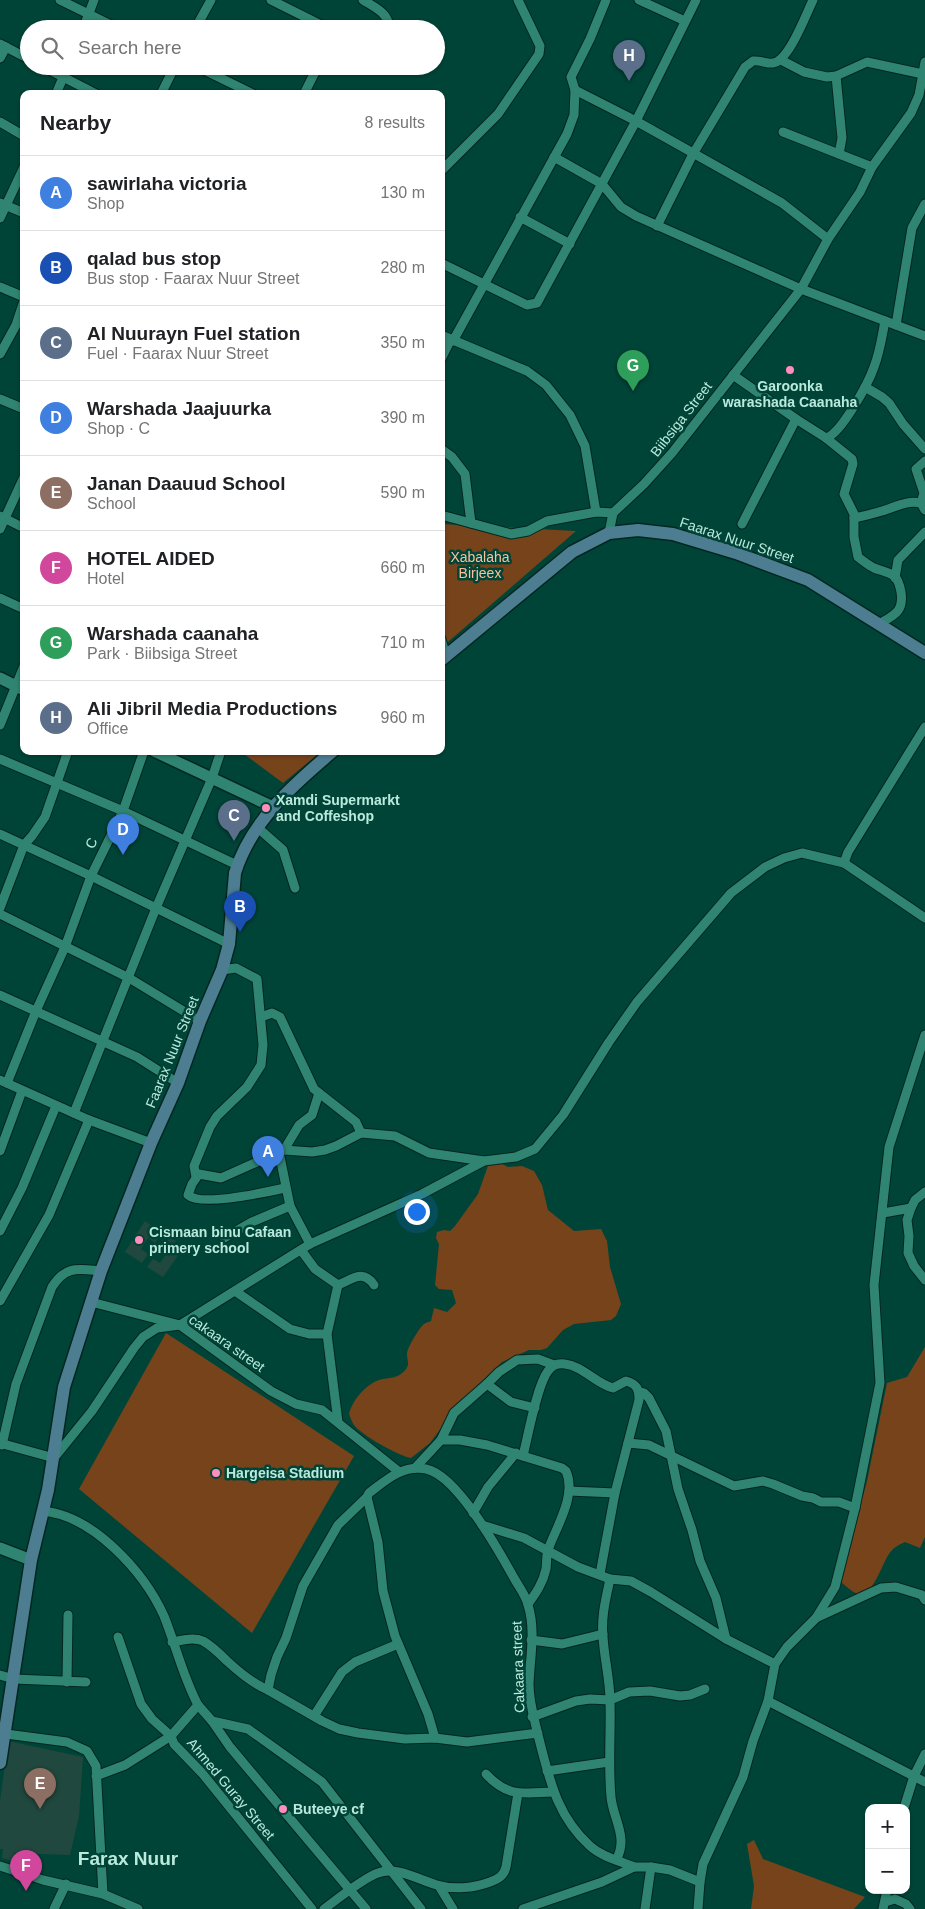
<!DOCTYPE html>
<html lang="en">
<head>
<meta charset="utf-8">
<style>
  :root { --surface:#fff; --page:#f6f6f6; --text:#202124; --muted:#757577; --line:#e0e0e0; --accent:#0b8043 }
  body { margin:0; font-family:Arial,sans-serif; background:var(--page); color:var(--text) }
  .controls { position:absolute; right:15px; bottom:15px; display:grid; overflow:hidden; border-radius:10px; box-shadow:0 1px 4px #0004 }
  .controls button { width:45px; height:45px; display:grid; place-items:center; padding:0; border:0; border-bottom:1px solid var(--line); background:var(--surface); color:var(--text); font:25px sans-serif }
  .you { position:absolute; left:416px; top:1211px; width:18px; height:18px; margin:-12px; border:4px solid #fff; border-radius:50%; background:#1a73e8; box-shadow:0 0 0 8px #1a73e833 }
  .badge { display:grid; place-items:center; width:32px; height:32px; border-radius:50%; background:var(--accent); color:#fff; font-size:16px; font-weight:700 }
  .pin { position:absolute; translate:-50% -41px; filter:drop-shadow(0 1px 2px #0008) }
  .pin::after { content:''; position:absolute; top:26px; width:18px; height:15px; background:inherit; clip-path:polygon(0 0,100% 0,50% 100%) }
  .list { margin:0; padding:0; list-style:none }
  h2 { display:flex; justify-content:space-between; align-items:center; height:65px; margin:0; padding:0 20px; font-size:21px }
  h2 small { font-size:16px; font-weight:400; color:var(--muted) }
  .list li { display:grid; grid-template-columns:32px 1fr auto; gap:15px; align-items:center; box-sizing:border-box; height:75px; padding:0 20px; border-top:1px solid var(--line) }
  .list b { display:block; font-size:19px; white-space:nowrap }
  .list p { margin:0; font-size:16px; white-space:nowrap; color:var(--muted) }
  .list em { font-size:16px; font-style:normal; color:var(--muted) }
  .icon { flex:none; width:28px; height:28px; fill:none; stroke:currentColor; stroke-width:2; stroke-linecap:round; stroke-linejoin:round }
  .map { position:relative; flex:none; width:925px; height:1909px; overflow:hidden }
  .search { position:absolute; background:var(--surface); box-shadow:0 1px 4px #0004; left:20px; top:20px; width:425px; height:55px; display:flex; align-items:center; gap:12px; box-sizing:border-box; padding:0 18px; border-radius:28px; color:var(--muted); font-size:19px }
  .panel { position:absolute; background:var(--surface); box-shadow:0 1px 4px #0004; left:20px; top:90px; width:425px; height:665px; border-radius:10px }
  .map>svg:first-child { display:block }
</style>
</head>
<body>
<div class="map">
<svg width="925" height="1909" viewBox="0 0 925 1909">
  <rect width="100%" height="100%" fill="#004438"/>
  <g fill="#21483e">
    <path d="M145 1221 162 1233 155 1243 148 1238 141 1249 148 1254 142 1263 125 1252Z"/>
    <path d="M170 1237 176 1241 173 1245 181 1251 163 1277 147 1267 153 1259 160 1263 170 1249 164 1246Z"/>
    <path d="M8 1741 83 1757 79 1816 70 1855 12 1853 37 1860 35 1867 2 1858 3 1849H0V1801Z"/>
  </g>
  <g fill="#76431b">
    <path d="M441 524 576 531 441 648Z"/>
    <path d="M240 751H322L283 783Z"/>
    <path d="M496 1161 508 1167 522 1166 534 1171 542 1185 548 1210 574 1231 601 1229 607 1241 610 1267 621 1304 616 1316 611 1320 574 1324 563 1330 547 1348 541 1350H529L502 1362 454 1408 445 1423 430 1443 411 1458C399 1456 361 1435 354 1425 352 1422 350 1417 349 1414 352 1401 365 1385 379 1380 390 1377 397 1380 406 1369 410 1364 407 1360 407 1354 407 1348 419 1328 424 1324 425 1323 429 1322 431 1321L434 1308 447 1312 456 1303 452 1290 439 1289 435 1285 439 1244 436 1238 437 1232 444 1230 450 1231 455 1226 478 1194 489 1163Z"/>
    <path d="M166 1333 354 1456 252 1633 79 1489Z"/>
    <path d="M925 1347V1537L920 1548 905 1542C898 1545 893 1548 889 1554 882 1563 874 1596 858 1594 853 1593 846 1586 842 1583L841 1577 867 1481 887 1383 907 1377Z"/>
    <path d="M754 1840 763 1859 865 1897 854 1909H751L754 1886 747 1844Z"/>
  </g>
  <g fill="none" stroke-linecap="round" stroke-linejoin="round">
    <g stroke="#032720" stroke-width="11">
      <g id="minor">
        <path d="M60 0 119 29"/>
        <path d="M271 0 329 29"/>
        <path d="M363 0C374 7 391 14 388 29"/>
        <path d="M639 0 685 21"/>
        <path d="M83 29 94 0"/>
        <path d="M195 29 211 0"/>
        <path d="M0 44 29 59"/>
        <path d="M0 58 6 47"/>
        <path d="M781 60 804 72 827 77 836 76 867 62 923 74"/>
        <path d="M42 66 96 94"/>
        <path d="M196 66 253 94"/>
        <path d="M836 76 842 138 839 154"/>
        <path d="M575 90 636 121 782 203 828 239"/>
        <path d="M56 94 68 66"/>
        <path d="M161 94 175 66"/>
        <path d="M304 94 318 66"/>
        <path d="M0 122 24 136"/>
        <path d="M783 132 872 167"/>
        <path d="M554 157 602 184 621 207 636 216 801 289 925 336"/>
        <path d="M443 169 498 114 539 54 540 46 518 0"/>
        <path d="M0 203 24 213"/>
        <path d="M520 217 570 244"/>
        <path d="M0 218 24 167"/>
        <path d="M657 226 693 154 745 67 753 61C760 60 767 64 773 63 789 61 806 14 813 0"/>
        <path d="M441 263 527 305 537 303 636 121 696 0"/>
        <path d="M0 287 24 297"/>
        <path d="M896 325 912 228 925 204"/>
        <path d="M441 335 527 371 546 385 570 415 585 446 596 512"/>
        <path d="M453 341 567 134 574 115 575 90 571 77 590 39 606 0"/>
        <path d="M0 354 16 325 24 301"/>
        <path d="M441 359 451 339"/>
        <path d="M733 375 796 419 826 438 852 459 853 464 844 494 854 514V537L858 557C863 561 868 565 874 568 881 571 890 572 895 577 899 581 900 587 901 592 904 612 894 615 879 624"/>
        <path d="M865 387 882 397 889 403 903 424 925 449"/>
        <path d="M0 399 24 409"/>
        <path d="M826 438C841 434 869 382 874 367 880 352 882 336 885 321"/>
        <path d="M441 449 452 457 465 474 471 523"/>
        <path d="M925 461 916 469 924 493 921 503 925 510"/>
        <path d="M613 513 644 484 672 453 801 289 828 239 860 192 872 167 911 113 919 95 925 62"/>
        <path d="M441 515 511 534 528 531 547 521 596 512 613 513"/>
        <path d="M0 516 24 528"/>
        <path d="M854 518C863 516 873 514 882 511 896 507 906 500 921 503"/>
        <path d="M742 524 796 419"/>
        <path d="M0 529 24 477"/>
        <path d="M609 533 613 513"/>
        <path d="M895 578 898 560 925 532"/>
        <path d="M0 598 24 609"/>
        <path d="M441 639 446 656"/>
        <path d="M0 725 24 666"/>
        <path d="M0 759 123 811 237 865"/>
        <path d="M258 828 283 850 295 888"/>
        <path d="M0 834 91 876 229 944"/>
        <path d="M844 863 848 852 925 727"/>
        <path d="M0 908 24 845 32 836 45 817 68 751"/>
        <path d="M0 914 129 978 200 1021"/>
        <path d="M0 995 137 1057 178 1083"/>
        <path d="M261 1017 272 1013 280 1017 314 1089 356 1122 361 1133"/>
        <path d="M0 1080 89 1120 151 1143"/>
        <path d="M7 1083 36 1011 65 947 91 876 123 811 144 751"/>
        <path d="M74 1113 156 908 212 778 221 751"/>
        <path d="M284 1150 299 1125 312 1115 319 1093"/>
        <path d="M0 1151 22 1091"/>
        <path d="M279 1152 290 1206 310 1244"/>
        <path d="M196 1177 194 1166 210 1127 217 1116 247 1087 261 1065 263 1045 257 979 236 968 222 970"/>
        <path d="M285 1188C267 1192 201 1207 188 1195L192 1184 199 1174 221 1178 284 1150 312 1152 325 1150 336 1146 361 1133 395 1136 429 1153 484 1161"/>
        <path d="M911 1208 907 1220 909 1236 908 1253 914 1266 925 1280"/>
        <path d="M883 1213 911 1208 915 1200 925 1192"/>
        <path d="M0 1231 22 1188 56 1106"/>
        <path d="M224 1238 252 1222 290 1206"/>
        <path d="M301 1250 315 1269 338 1285 327 1334 338 1422"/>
        <path d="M338 1285C353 1279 363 1269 374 1285"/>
        <path d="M235 1291 290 1329 309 1334H327"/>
        <path d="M0 1301 49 1215 89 1120"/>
        <path d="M91 1302 180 1325 271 1391 296 1404 322 1410 398 1471"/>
        <path d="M487 1384 511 1402 535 1408"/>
        <path d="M639 1392 644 1393 649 1398 666 1431 678 1489 692 1530 700 1561 716 1598 726 1639"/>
        <path d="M441 1440H460L487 1445 562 1468 566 1471C577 1496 556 1527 548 1550 546 1556 547 1563 546 1569 543 1583 536 1593 528 1604"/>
        <path d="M0 1443 54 1458 92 1411 134 1348 143 1337 157 1328 180 1325 310 1244 422 1194 484 1161 516 1157 535 1149 563 1115 609 1042 637 1002 731 893 765 867 784 858 802 853 844 863 925 918"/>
        <path d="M628 1443 649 1445 734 1486 763 1481 773 1484 802 1496 813 1498 821 1502H839L855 1508"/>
        <path d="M2 1445 16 1384 52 1287C66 1265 78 1269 101 1271"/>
        <path d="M523 1456C528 1436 537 1385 548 1371 552 1365 558 1363 565 1364 583 1366 595 1383 613 1388L626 1381C637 1384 639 1389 639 1400L615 1493 600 1574"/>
        <path d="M415 1468 441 1440 454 1413 487 1384 499 1372 517 1360 538 1359 554 1365"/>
        <path d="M569 1491 615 1493"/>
        <path d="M367 1497 378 1542 383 1591 395 1636 428 1714 435 1738"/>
        <path d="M42 1511C93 1515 144 1572 164 1616 176 1646 183 1677 198 1705L171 1736 174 1744 202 1773 312 1909"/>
        <path d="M473 1513 488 1487 516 1453"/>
        <path d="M482 1525 524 1538 578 1567 610 1579 631 1581 651 1592 726 1639 775 1664"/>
        <path d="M610 1579C606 1598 601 1617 603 1636 604 1658 610 1679 610 1701 611 1733 608 1765 611 1797 613 1819 629 1838 616 1860"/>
        <path d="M816 1618 881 1588 896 1587 922 1595 925 1600"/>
        <path d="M531 1640 562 1644 603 1634"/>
        <path d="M172 1642C182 1640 194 1637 203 1641 212 1646 220 1654 227 1661 239 1672 253 1684 268 1690"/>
        <path d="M0 1675 14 1679 86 1682"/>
        <path d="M67 1682 68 1615"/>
        <path d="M768 1701 925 1782"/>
        <path d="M198 1705 212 1721 230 1747 366 1909"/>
        <path d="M314 1716 342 1672 355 1662 398 1644"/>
        <path d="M532 1717 576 1701 590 1699 610 1700 629 1692 650 1691 680 1696 690 1695 705 1689"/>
        <path d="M212 1721 248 1729 322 1782 421 1909"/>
        <path d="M538 1733 467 1742 435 1738 405 1739 358 1733 339 1729 322 1721 268 1690 271 1675 277 1657 286 1638 303 1586 338 1525 367 1497 369 1493C386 1480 402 1465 426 1469 457 1475 499 1551 514 1578 519 1587 526 1596 528 1605 536 1630 530 1658 529 1684 529 1704 535 1721 539 1739 550 1781 557 1816 590 1846 602 1857 620 1861 634 1867"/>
        <path d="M6 1734 67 1742 87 1751 96 1766 103 1894"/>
        <path d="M547 1771 609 1762"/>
        <path d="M486 1774C508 1798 523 1793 553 1792"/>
        <path d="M96 1776 125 1765 171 1736 152 1719 141 1704 118 1637"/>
        <path d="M904 1808 914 1776 925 1754"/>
        <path d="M0 1866 43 1880 103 1894 138 1909"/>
        <path d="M439 1886 453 1909"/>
        <path d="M885 1902 895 1899 906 1904 910 1909"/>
        <path d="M54 1909 66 1884"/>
        <path d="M324 1909C336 1900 365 1877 378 1873 397 1866 419 1880 437 1885 454 1890 474 1888 490 1882 498 1879 504 1876 506 1867L518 1793"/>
        <path d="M523 1909 602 1882 634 1867H651L670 1870 700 1882"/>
        <path d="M645 1909 651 1867"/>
        <path d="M698 1909 700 1882 703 1864 743 1777 753 1741 768 1701 775 1664 787 1647 816 1618 835 1587 855 1508 880 1383 874 1285 889 1147 925 1035"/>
        <path d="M883 1909 887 1890"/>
      </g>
    </g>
    <g stroke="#032720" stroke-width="14">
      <g id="tertiary">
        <path d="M0 678 24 690"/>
        <path d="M154 751 273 807"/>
        <path d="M0 1548 31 1560"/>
      </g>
    </g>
    <g stroke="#032720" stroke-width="15">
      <g id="secondary">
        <path d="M441 660 572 552 609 533 638 530 673 534 736 553 808 580 925 653"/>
        <path d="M0 1763 31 1560 48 1490 64 1387 101 1271 151 1143 178 1083 200 1021 222 970 229 944 235 873C251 821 293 785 333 751"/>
      </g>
    </g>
    <use href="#minor" stroke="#308572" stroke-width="9"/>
    <use href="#tertiary" stroke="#308572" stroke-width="11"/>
    <use href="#secondary" stroke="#4c7d91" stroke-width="12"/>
  </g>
  <g fill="#fe8ebb" stroke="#004438" stroke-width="2">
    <circle cx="790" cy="370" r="5"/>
    <circle cx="266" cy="808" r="5"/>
    <circle cx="139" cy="1240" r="5"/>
    <circle cx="216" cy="1473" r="5"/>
    <circle cx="283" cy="1809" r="5"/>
  </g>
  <g text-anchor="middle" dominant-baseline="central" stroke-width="5" stroke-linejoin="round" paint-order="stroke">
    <g font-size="14" font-weight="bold" fill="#b9eadc" stroke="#004438" text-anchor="start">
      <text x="790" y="386" text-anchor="middle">Garoonka<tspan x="790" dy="16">warashada Caanaha</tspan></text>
      <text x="276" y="800">Xamdi Supermarkt<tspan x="276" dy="16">and Coffeshop</tspan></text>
      <text x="149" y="1232">Cismaan binu Cafaan<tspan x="149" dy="16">primery school</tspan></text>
      <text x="226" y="1473">Hargeisa Stadium</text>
      <text x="293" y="1809">Buteeye cf</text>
    </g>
    <g font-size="14" fill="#b9eadc" stroke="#004438">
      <text transform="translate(681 419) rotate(-52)">Biibsiga Street</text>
      <text transform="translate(737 540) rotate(18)">Faarax Nuur Street</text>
      <text transform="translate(91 843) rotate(-65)">C</text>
      <text transform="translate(172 1052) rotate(-68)">Faarax Nuur Street</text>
      <text transform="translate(227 1343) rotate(35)">cakaara street</text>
      <text transform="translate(518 1667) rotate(-92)">Cakaara street</text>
      <text transform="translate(231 1789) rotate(50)">Ahmed Guray Street</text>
    </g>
    <g font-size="14" fill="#f8c19c" stroke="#004438">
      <text x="480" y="557">Xabalaha<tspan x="480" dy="16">Birjeex</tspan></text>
    </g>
    <g font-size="19" font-weight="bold" fill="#b9eadc" stroke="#004438">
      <text x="128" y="1858">Farax Nuur</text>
    </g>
  </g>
</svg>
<div class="controls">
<button>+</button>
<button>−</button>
</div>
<div class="you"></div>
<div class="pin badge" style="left:268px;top:1177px;background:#3f7fe0">A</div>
<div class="pin badge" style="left:240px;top:932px;background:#1a4fb4">B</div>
<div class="pin badge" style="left:234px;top:841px;background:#5c6f8a">C</div>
<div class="pin badge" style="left:123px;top:855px;background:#3f7fe0">D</div>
<div class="pin badge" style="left:40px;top:1809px;background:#8d6e63">E</div>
<div class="pin badge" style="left:26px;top:1891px;background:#d1479c">F</div>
<div class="pin badge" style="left:633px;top:391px;background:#2e9e5b">G</div>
<div class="pin badge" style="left:629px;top:81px;background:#5c6f8a">H</div>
<div class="search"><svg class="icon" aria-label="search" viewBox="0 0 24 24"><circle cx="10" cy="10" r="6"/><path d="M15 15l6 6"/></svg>Search here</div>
<section class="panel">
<h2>Nearby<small>8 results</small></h2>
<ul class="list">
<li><span class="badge" style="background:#3f7fe0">A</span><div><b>sawirlaha victoria</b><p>Shop</p></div><em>130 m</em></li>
<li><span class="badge" style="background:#1a4fb4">B</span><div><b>qalad bus stop</b><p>Bus stop · Faarax Nuur Street</p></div><em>280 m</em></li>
<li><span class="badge" style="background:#5c6f8a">C</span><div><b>Al Nuurayn Fuel station</b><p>Fuel · Faarax Nuur Street</p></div><em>350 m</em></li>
<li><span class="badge" style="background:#3f7fe0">D</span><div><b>Warshada Jaajuurka</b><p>Shop · C</p></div><em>390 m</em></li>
<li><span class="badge" style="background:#8d6e63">E</span><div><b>Janan Daauud School</b><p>School</p></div><em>590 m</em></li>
<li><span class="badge" style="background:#d1479c">F</span><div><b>HOTEL AIDED</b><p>Hotel</p></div><em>660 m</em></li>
<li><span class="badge" style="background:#2e9e5b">G</span><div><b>Warshada caanaha</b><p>Park · Biibsiga Street</p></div><em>710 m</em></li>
<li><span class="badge" style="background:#5c6f8a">H</span><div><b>Ali Jibril Media Productions</b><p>Office</p></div><em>960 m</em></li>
</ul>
</section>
</div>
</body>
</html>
